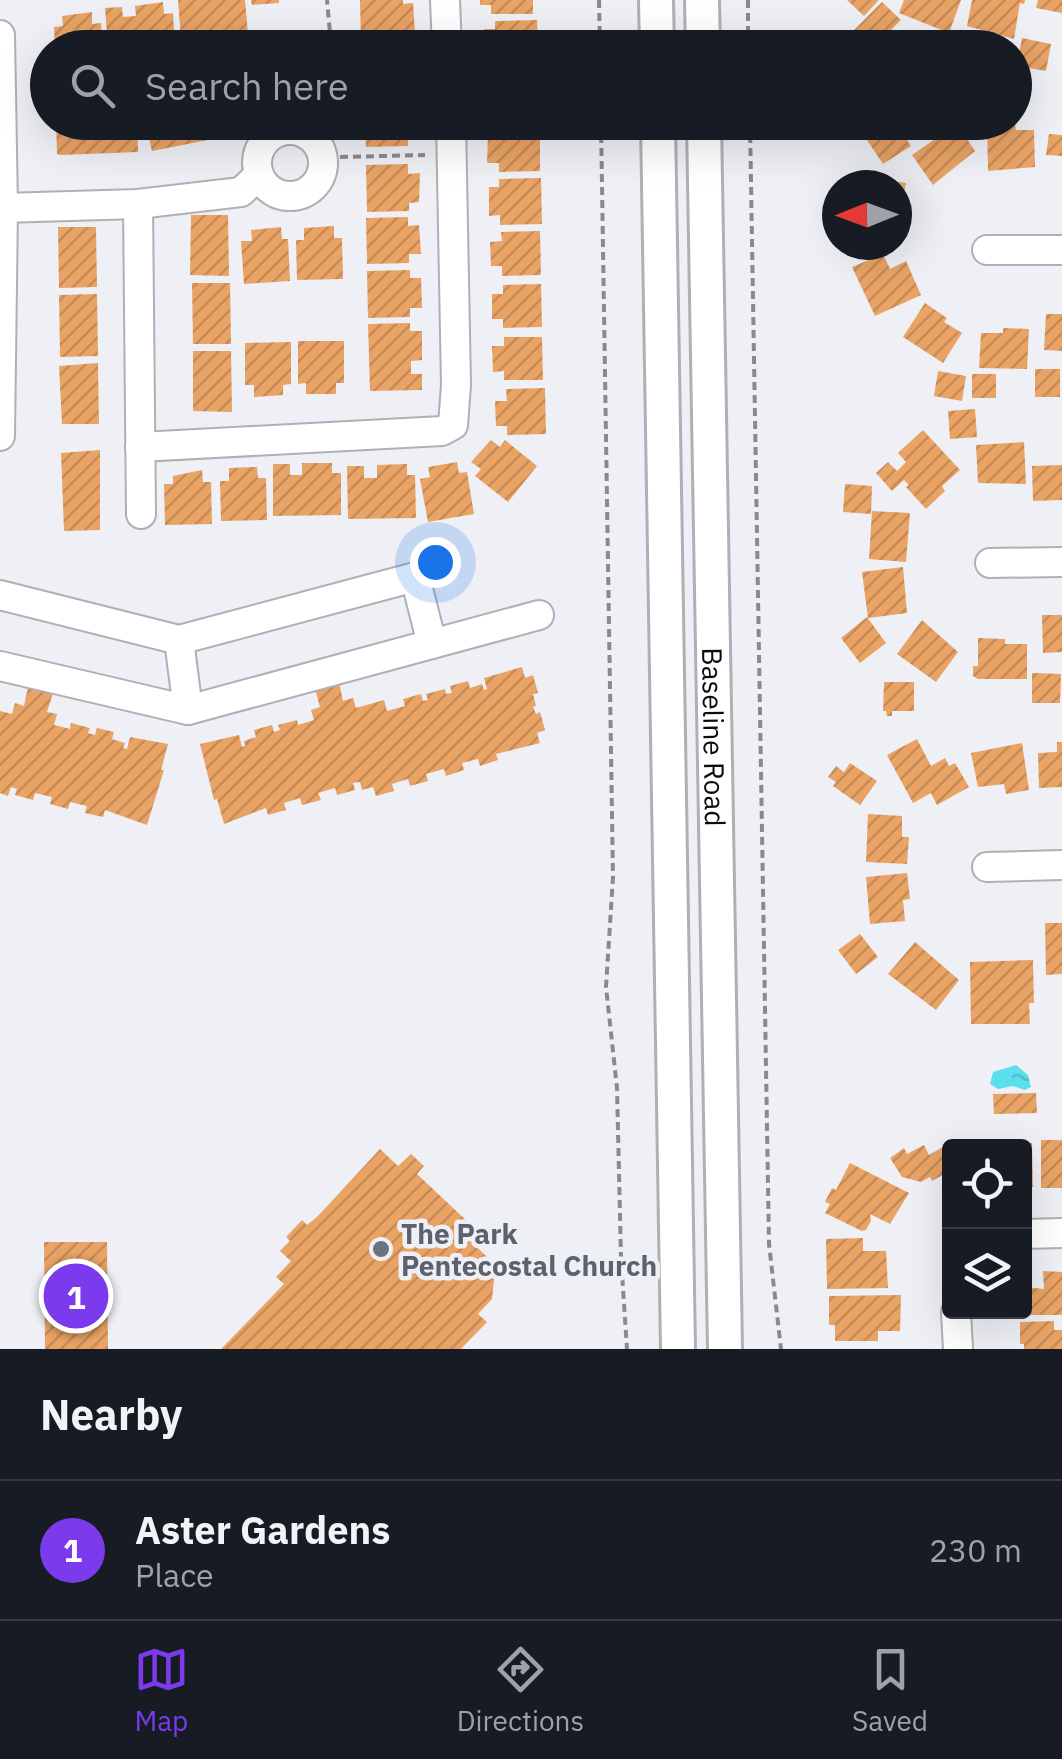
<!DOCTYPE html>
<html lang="en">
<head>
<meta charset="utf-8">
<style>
  :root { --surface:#171b24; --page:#20242c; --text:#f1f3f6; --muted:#9ea1a6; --line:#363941; --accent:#7c3aed }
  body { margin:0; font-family:"IBM Plex Sans",sans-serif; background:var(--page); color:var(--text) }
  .controls { position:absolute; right:30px; bottom:30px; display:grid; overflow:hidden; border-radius:10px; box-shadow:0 10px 40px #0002 }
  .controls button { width:90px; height:90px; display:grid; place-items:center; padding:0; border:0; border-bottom:2px solid var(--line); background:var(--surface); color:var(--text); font:50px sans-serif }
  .compass { position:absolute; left:822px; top:170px; width:90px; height:90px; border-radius:50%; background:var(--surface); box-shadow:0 10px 40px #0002; rotate:269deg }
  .you { position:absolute; left:435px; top:562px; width:35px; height:35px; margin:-25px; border:8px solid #fff; border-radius:50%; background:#1a73e8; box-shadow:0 0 0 15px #1a73e833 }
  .badge { display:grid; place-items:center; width:65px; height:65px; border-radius:50%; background:var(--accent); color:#fff; font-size:32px; font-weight:700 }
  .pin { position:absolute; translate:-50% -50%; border:5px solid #fff; box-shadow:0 2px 10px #0006 }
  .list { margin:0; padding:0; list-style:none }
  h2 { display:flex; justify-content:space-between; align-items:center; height:130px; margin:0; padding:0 40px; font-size:42px }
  h2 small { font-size:32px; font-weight:400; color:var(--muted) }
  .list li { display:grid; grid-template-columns:65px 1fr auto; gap:30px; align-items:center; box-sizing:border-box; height:140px; padding:0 40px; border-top:2px solid var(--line) }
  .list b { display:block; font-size:38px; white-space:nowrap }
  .list p { margin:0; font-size:32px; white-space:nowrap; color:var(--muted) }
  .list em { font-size:32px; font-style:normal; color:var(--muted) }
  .icon { flex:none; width:55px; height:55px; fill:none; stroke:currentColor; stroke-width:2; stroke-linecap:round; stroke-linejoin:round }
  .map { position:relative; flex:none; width:1062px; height:1349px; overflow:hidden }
  .search { position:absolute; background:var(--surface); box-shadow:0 10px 40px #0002; left:30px; right:30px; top:30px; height:110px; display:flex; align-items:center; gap:25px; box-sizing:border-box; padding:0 35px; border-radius:55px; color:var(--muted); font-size:38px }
  .sheet { height:270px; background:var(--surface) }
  nav { display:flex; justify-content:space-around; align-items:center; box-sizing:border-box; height:140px; border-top:2px solid var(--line); background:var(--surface); font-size:28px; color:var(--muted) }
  nav a { display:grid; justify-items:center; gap:5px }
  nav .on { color:var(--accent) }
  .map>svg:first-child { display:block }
</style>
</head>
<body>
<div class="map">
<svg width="1062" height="1349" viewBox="0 0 1062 1349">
  <defs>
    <pattern id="water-ripples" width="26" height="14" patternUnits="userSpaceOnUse" patternTransform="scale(2.5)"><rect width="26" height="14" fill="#5cdfec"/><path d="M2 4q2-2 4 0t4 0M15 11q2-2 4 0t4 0" fill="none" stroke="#4fbec9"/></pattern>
    <pattern id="building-hatch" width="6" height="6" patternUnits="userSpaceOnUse" patternTransform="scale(2.5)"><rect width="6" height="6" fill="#e9a365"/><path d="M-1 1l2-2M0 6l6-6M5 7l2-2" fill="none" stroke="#c68b56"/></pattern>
  </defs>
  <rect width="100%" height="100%" fill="#eff0f6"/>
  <path fill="url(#water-ripples)" d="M1016 1065 1028 1075 1031 1087 1025 1090 1013 1086 998 1089 990 1084 993 1072Z"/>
  <g fill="url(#building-hatch)">
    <path d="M178 0H245L248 34 181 39Z"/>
    <path d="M251 0H279V3L252 5Z"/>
    <path d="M360 0H403V4L413 3 415 32H403L404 41H361Z"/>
    <path d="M480 0H533V14H491V5H480Z"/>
    <path d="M847 0H879L864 16Z"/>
    <path d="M904 0H961L949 33 899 13Z"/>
    <path d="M972 0H1025L1024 4 1020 3 1014 39 967 26Z"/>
    <path d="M1038 0H1062V13L1036 8Z"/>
    <path d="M163 2 164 14 173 13 175 48H108L105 8 122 7 123 17 136 16 135 6Z"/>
    <path d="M882 2 901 20 873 48 854 30Z"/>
    <path d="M92 12V24L101 23 102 48H55L54 27 63 26 62 16Z"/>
    <path d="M537 20 538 48H484V29H495V21Z"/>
    <path d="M1022 38 1051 44 1046 71 1017 66Z"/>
    <path d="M56 122H137L138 152 60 155 57 154Z"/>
    <path d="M145 122H226L228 136 152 151Z"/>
    <path d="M365 122H418V138H408V146L366 147Z"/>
    <path d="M895 122 911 146 883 164 867 140Z"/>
    <path d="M1015 123 1016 130H1034L1035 167 988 171 987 124Z"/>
    <path d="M957 124 975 151 933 185 912 155Z"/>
    <path d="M540 125V171L499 172V163H487L488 134H498V126Z"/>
    <path d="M1049 134 1062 135V156L1046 155Z"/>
    <path d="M408 164V174L420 173 419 202 409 203V211L367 212 366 165Z"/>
    <path d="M541 178 542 224 500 225V215L489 216V187H499V179Z"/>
    <path d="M871 178 906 183 902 203 912 205 907 237 897 235V185H870Z"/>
    <path d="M191 215H228L229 276 190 275Z"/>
    <path d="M408 217V226L419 225 421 254H409V263L367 264 366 218Z"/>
    <path d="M334 226V238H342L343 279 297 280 296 240H304V228Z"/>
    <path d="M58 227H96L97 287 59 288Z"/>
    <path d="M281 227 282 239H288L290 281 244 284 241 241H252L251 230Z"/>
    <path d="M540 231 541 275 502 276V266H491L490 242 502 241 501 232Z"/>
    <path d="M883 254 890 269 906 261 921 295 875 316 852 267Z"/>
    <path d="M410 270V278H421L422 308H410V317L368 318 367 271Z"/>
    <path d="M192 283H230L231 344H193Z"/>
    <path d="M541 284 542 327 503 328V319H492V294H503V285Z"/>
    <path d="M97 294 98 356 60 357 59 295Z"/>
    <path d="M925 303 947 318 944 322 962 333 943 363 903 337Z"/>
    <path d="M1046 314H1062V351L1044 350Z"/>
    <path d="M410 323V331H422V360L411 361V374H422V390L370 391 368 324Z"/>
    <path d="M1003 328 1029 329 1027 369 979 368 981 333H1003Z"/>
    <path d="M504 337H542L543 380H504V371L493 372 492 346H504Z"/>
    <path d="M298 341H344V383H336V394H306V383L298 384Z"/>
    <path d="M291 342V384L283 385V395L254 397V385H245V343Z"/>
    <path d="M193 351H231L232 412 193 411Z"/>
    <path d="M98 363 99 424H62L59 366Z"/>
    <rect x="1035" y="369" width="25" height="28"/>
    <path d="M938 371 966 376 962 401 934 396Z"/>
    <rect x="972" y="374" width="24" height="24"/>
    <path d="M545 388 546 434 507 435V426H496L495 401H507L506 389Z"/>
    <path d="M975 409 977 437 950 439 948 411Z"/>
    <path d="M923 430 960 470 942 486 945 491 926 509 906 487 909 485 904 480 892 491 876 473 888 462 897 471 906 462 898 453Z"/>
    <path d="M491 440 500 447 505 440 537 466 508 502 475 476 481 469 471 462Z"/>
    <path d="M1024 442 1026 484 978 483 976 445Z"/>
    <path d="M100 450V530L64 531 61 453Z"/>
    <path d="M457 462 459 473 467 472 474 514 428 522 420 479 430 477 428 467Z"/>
    <path d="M302 463H332V473H341V515L273 516V464H290V475H302Z"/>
    <path d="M407 464V475H415L416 518 348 519 347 466H364V478H377V465Z"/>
    <path d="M1062 465V500L1033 501 1032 466Z"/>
    <path d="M257 467 258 478H266L267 520 221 521 220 481H229V468Z"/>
    <path d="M202 470 203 482H211L212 524 165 525 164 484H173V476Z"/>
    <path d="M845 484 872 486 871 514 843 512Z"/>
    <path d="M872 511 910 513 906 562 869 559Z"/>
    <path d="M903 567 907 613 868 618 862 572Z"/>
    <path d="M1042 615H1062V652L1043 653Z"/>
    <path d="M867 617 886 643 860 663 841 638Z"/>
    <path d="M922 620 958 652 936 682 897 654Z"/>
    <path d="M978 638 1005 639V644H1027V679H978L973 676V666H978Z"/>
    <path d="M522 667 525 678 533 675 538 693 533 694 536 706 533 707 536 714 540 712 545 730 537 733 540 743 496 754 498 760 480 766 478 759 462 763 464 770 446 776 444 769 426 774 428 781 410 786 408 779 392 784 394 791 376 796 373 787 362 790 360 782 353 783 355 790 337 795 335 788 318 793 321 800 302 805 300 798 284 803 286 810 268 815 266 808 224 824 217 799 214 800 200 744 239 735 242 747 245 746 244 741 256 737 254 730 272 725 274 732 280 730 278 725 297 720 298 725 314 720 311 710 320 707 315 689 339 682 343 701 353 698 356 708 384 700 387 711 405 706 403 699 421 694 423 701 428 700 426 694 445 689 446 694 452 693 450 686 468 681 470 688 482 684 484 690 487 689 484 678Z"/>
    <path d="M1032 673 1061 674 1060 703H1032Z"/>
    <path d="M884 682H914V711H892V716H887L886 711H883Z"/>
    <path d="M28 687 53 693 47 712 57 714 54 725 70 729 71 723 90 728 88 733 95 735 97 728 114 732 112 739 125 743 123 748 127 749 130 737 168 744 161 770H164L147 825 105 810 103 817 85 813 87 806 70 802 68 809 50 804 52 797 35 793 33 800 15 795 17 789 11 787 8 796 0 793V711L12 714 15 703 24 706Z"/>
    <path d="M917 739 931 766 945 758 949 766 955 763 969 787 937 805 931 793 913 803 887 755Z"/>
    <path d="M1057 742H1062V787L1039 788 1038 753 1057 752Z"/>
    <path d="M1022 743 1029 790 1006 794 1004 784 978 787 971 753Z"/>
    <path d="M850 763 877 781 860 805 833 786 836 782 828 777 836 766 844 772Z"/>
    <path d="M868 814 902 816V837H909L907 864 866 862Z"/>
    <path d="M907 873 910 899 903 900 905 921 870 924 866 877Z"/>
    <path d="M1045 923H1062V974L1046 975Z"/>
    <path d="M860 934 878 957 856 974 838 950Z"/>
    <path d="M915 942 959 980 936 1010 888 974Z"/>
    <path d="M1033 960 1034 1003H1029L1030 1024H971L970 962Z"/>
    <path d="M1036 1093 1037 1113 994 1114 993 1094Z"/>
    <rect x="1041" y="1140" width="21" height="48"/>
    <path d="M950 1143V1171L932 1181 930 1177 921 1182 902 1177 890 1158 904 1148 907 1154 924 1145 929 1155Z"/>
    <path d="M1012 1143H1032L1033 1187H1024V1146H1012Z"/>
    <path d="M380 1149 398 1166 411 1154 424 1166 417 1174 485 1238 477 1247 491 1261V1271H495L492 1299 478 1314 487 1322 461 1349H221L284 1284 276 1277 291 1261 280 1251 290 1241 286 1237 302 1220 307 1225 318 1216Z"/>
    <path d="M850 1163 909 1193 890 1224 870 1214 871 1221 866 1230 862 1231 825 1213 830 1204 825 1202 832 1188 836 1190Z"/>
    <path d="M863 1238V1251H886L888 1288 827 1289 826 1239Z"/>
    <path d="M44 1242H107L108 1349H45Z"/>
    <path d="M1043 1271 1062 1272V1315H1014V1312H1024V1287L1044 1289Z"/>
    <path d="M901 1295 900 1331H878V1341H835V1325H829V1296Z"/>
    <path d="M1054 1321V1330H1062V1349H1024V1344H1020V1322Z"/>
  </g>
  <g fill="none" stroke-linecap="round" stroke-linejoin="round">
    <g stroke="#afb0b6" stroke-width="32">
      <g id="minor">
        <path d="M445 0 447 48"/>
        <path d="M0 35 3 208 0 436"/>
        <circle cx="290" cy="163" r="33"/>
        <path d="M138 204 141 514"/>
        <path d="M3 208 138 204 241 192 259 175"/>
        <path d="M987 250H1062"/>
        <path d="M140 447 442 431 453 425 456 385 451 122"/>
        <path d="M990 563 1062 562"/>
        <path d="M0 595 179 640"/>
        <path d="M0 666 188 710 539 615"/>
        <path d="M188 710 179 640 415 577 432 644"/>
        <path d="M987 867 1062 865"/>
        <path d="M1024 1234 1062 1233"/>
        <path d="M956 1312 958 1349"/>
      </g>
    </g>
    <g stroke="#afb0b6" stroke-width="38">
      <g id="major">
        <path d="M656 0 657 48"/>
        <path d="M702 0 703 48"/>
        <path d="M658 122 678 1349"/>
        <path id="s1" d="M704 122 725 1349"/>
      </g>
    </g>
    <g stroke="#898a8e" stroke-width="4" stroke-dasharray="8 5" stroke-linecap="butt">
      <path d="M599 0 600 48"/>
      <path d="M748 0V48"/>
      <path d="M312 48 330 33 327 0"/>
      <path d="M601 122 613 877 606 987 617 1088 621 1258 627 1349"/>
      <path d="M750 122 769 1244 781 1349"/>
      <path d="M340 157 425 155"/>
    </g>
    <use href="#minor" stroke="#fff" stroke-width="28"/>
    <use href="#major" stroke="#fff" stroke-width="32"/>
  </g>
  <circle fill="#6b7280" stroke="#eff0f6" stroke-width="4" cx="381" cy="1249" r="10"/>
  <g text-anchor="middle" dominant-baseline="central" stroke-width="9" stroke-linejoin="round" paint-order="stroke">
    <g font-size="28" fill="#0b0c0e" stroke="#eff0f6">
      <text stroke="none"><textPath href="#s1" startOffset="615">Baseline Road</textPath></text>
    </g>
    <g font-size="28" font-weight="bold" fill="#5b616d" stroke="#eff0f6" text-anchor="start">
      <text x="401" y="1233">The Park<tspan x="401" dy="32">Pentecostal Church</tspan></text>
    </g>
  </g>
</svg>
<div class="controls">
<button><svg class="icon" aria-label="locate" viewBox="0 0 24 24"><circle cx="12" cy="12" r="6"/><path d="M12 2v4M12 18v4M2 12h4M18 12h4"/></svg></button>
<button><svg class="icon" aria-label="layers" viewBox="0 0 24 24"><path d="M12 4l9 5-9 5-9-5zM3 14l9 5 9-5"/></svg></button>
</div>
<svg class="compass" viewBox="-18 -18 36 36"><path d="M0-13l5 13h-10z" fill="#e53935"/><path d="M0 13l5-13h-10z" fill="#9ea1a6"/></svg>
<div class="you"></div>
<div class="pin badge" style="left:76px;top:1296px">1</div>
<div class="search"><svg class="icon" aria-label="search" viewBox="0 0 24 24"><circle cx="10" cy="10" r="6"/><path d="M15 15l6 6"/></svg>Search here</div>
</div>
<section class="sheet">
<h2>Nearby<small></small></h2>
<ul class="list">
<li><span class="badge">1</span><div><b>Aster Gardens</b><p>Place</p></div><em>230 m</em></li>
</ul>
</section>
<nav>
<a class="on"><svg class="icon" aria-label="map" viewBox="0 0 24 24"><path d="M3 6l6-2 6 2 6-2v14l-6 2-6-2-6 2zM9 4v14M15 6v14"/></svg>Map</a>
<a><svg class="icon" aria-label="directions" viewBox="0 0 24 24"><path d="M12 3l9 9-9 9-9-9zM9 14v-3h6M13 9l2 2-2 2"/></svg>Directions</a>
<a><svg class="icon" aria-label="saved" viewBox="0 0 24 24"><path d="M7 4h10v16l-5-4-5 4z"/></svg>Saved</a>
</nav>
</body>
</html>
